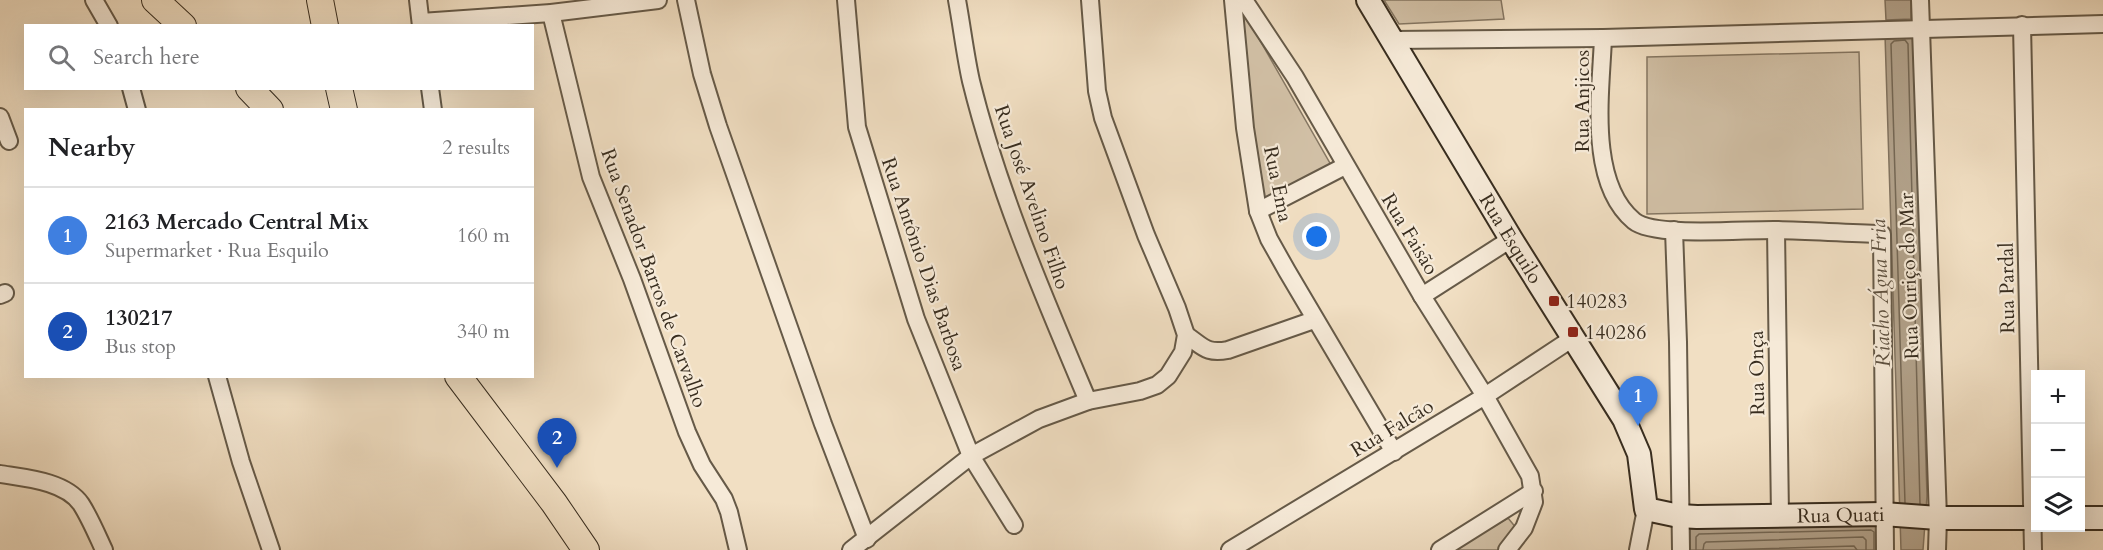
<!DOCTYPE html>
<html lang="en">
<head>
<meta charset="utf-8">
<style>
  :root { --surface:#fff; --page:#f2f2f2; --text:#202124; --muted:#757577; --line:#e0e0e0; --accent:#ea580c }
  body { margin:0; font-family:Cardo,serif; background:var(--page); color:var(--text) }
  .controls { position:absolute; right:18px; bottom:18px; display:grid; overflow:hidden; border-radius:0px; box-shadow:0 6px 24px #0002 }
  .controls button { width:54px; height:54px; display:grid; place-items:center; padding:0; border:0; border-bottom:2px solid var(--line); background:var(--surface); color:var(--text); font:30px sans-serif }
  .you { position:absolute; left:1317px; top:237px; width:21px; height:21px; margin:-15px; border:4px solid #fff; border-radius:50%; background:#1a73e8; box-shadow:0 0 0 9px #1a73e833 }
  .badge { display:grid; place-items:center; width:39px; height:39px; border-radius:50%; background:var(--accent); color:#fff; font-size:20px; font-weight:700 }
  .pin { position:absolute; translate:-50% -50px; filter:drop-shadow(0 2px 3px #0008) }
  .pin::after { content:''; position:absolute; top:32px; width:21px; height:18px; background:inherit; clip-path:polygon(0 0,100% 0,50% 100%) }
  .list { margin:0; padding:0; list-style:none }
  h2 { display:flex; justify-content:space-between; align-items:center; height:78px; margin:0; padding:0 24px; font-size:26px }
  h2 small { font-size:20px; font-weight:400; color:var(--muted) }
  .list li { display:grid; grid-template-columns:39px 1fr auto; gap:18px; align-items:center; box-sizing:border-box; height:96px; padding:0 24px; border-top:2px solid var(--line) }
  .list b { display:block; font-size:22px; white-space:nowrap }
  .list p { margin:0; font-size:20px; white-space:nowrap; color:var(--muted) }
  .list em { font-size:20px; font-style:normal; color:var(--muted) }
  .icon { flex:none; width:33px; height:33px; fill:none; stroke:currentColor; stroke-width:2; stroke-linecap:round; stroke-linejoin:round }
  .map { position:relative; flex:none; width:2103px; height:550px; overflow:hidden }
  .search { position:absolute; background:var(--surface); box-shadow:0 6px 24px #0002; left:24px; top:24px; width:510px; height:66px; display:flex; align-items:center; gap:15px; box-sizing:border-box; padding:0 21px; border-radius:0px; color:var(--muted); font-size:22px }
  .panel { position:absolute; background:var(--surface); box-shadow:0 6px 24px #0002; left:24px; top:108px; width:510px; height:270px; border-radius:0px }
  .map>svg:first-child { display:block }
</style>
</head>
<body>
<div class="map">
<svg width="2103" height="550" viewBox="0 0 2103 550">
  <rect width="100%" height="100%" fill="#f1dfc3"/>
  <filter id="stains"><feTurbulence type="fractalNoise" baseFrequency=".00333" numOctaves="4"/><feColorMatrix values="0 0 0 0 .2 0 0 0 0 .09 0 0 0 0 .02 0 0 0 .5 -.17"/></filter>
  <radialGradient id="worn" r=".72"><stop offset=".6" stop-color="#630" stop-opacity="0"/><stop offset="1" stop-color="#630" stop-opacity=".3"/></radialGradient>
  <g fill="#d2c1a7" stroke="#857763" stroke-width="1.5">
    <path d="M1237 0 1331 165 1262 199Z"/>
    <path d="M1384 0H1501L1504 19 1399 24Z"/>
    <path d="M1859 52 1863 209 1647 214V57Z"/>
    <path d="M1508 518 1517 529 1503 550H1454Z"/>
  </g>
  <g fill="#b2a28b" stroke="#817360" stroke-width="1.5">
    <path d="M1885 0H1911V19L1886 20Z"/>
    <path d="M1913 34 1927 496 1923 550H1901L1885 35Z"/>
    <path d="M1880 524 1879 550H1690V529L1785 525Z"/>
  </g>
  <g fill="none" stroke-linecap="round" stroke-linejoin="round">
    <g stroke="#756855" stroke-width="1.5">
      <path d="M1905 503 1891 44 1894 41 1905 40 1908 44 1920 504"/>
      <path d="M1696 550V537L1699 534 1871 530 1874 532V550"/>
      <path d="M1703 550 1704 544 1706 542 1863 537 1866 540V550"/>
      <path d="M1721 550 1854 546 1857 550"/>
    </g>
    <g stroke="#665a48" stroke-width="20">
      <g id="street">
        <path d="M94 0 109 26"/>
        <path d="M418 0 421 26"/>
        <path d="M686 0 702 74 718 126 823 424 867 539"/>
        <path d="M846 0 857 127 916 319 971 456 1014 525"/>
        <path d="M957 0C962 27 965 54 971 81 998 191 1044 297 1088 401"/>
        <path d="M1233 0 1245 128 1258 211 1269 239 1287 271 1394 452"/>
        <path d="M1244 0 1295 77 1422 296 1485 396 1530 476 1534 502 1524 528 1507 550"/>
        <path d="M1920 0 1938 518 1937 550"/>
        <path d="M551 13 591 177 632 279 687 432 702 465 724 499 729 512 738 550"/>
        <path d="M421 22 551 13 658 0"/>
        <path d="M2022 25 2033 550"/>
        <path d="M1603 38C1601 91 1587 182 1634 221 1655 238 1747 229 1778 230 1812 231 1847 233 1882 234L1885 550"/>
        <path d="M1392 40 1603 38 2103 24"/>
        <path d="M131 88 137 110"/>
        <path d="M430 88 433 110"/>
        <path d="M0 117 9 141"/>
        <path d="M1258 211 1345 166"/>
        <path d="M1674 230 1678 342 1681 550"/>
        <path d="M1776 230 1780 516"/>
        <path d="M0 295 5 293"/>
        <path d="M1422 296 1511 239"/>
        <path d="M1186 335C1204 347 1206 354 1228 350L1314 320"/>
        <path d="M217 376 241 462 271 550"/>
        <path d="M0 474C25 478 65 481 81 504 90 518 97 535 104 550"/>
        <path d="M851 550 971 456 1039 419 1088 401 1140 391 1157 385 1168 376 1183 352 1186 335 1177 308 1146 235 1103 118 1097 91 1090 0"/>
        <path d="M1230 550 1485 396 1573 338"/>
        <path d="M1440 550 1534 491"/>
        <path d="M1638 550 1646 509"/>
      </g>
    </g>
    <g stroke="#382d1f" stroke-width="26">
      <g id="secondary">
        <path id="s1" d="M1368 0 1511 239 1624 419 1639 454 1646 509 1679 516 1697 517 1883 514 1938 518H2036"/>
        <path d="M2080 518H2103"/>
      </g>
    </g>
    <g stroke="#382d1f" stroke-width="28">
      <g id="primary">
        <path d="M155 0 183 26"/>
        <path d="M320 0 325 26"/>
        <path d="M249 88 270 110"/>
        <path d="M339 88 344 110"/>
        <path d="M458 376 554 503 586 550"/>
      </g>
    </g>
    <use href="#street" stroke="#f6ead8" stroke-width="16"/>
    <use href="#secondary" stroke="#f6ead8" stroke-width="22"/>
    <use href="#primary" stroke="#f1dfc3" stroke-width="26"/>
  </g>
  <g fill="#8f2418" stroke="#f6ead8" stroke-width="2">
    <rect x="1548" y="295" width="12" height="12" rx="3"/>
    <rect x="1567" y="326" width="12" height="12" rx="3"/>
  </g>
  <g text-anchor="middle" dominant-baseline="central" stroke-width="4.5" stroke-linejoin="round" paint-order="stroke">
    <g font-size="20" fill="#382d1f" stroke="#f6ead8">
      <text transform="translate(1582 101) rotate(-90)">Rua Anjicos</text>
      <text transform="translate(1278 184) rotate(78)">Rua Ema</text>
      <text transform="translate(1032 197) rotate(71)">Rua José Avelino Filho</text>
      <text transform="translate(1410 234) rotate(59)">Rua Faisão</text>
      <text stroke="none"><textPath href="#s1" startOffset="278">Rua Esquilo</textPath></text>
      <text transform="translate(924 264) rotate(71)">Rua Antônio Dias Barbosa</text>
      <text transform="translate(1909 276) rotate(-92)">Rua Ouriço do Mar</text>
      <text transform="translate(654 278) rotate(70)">Rua Senador Barros de Carvalho</text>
      <text transform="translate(2007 288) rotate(-91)">Rua Pardal</text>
      <text transform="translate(1757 373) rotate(-91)">Rua Onça</text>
      <text transform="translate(1392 428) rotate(-31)">Rua Falcão</text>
      <text stroke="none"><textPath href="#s1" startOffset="780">Rua Quati</textPath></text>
    </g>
    <g font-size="20" fill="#382d1f" stroke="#f6ead8" text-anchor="start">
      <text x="1566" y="301">140283</text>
      <text x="1585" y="332">140286</text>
    </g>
    <g font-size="21" font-style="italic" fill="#5d503f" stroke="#f6ead8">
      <text transform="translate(1881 293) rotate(-92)">Riacho Água Fria</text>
    </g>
  </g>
  <rect width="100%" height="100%" filter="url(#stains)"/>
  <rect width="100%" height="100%" fill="url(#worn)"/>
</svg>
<div class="controls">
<button>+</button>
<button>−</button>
<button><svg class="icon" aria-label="layers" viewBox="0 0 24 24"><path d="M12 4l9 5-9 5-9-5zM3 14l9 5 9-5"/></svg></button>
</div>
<div class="you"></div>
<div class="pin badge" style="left:1638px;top:426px;background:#3f7fe0">1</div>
<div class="pin badge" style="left:557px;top:468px;background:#1a4fb4">2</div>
<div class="search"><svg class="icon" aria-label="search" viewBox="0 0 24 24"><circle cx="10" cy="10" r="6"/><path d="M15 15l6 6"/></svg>Search here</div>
<section class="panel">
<h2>Nearby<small>2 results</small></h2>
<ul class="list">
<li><span class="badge" style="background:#3f7fe0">1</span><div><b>2163 Mercado Central Mix</b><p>Supermarket · Rua Esquilo</p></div><em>160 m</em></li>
<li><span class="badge" style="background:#1a4fb4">2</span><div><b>130217</b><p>Bus stop</p></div><em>340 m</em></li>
</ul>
</section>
</div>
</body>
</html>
